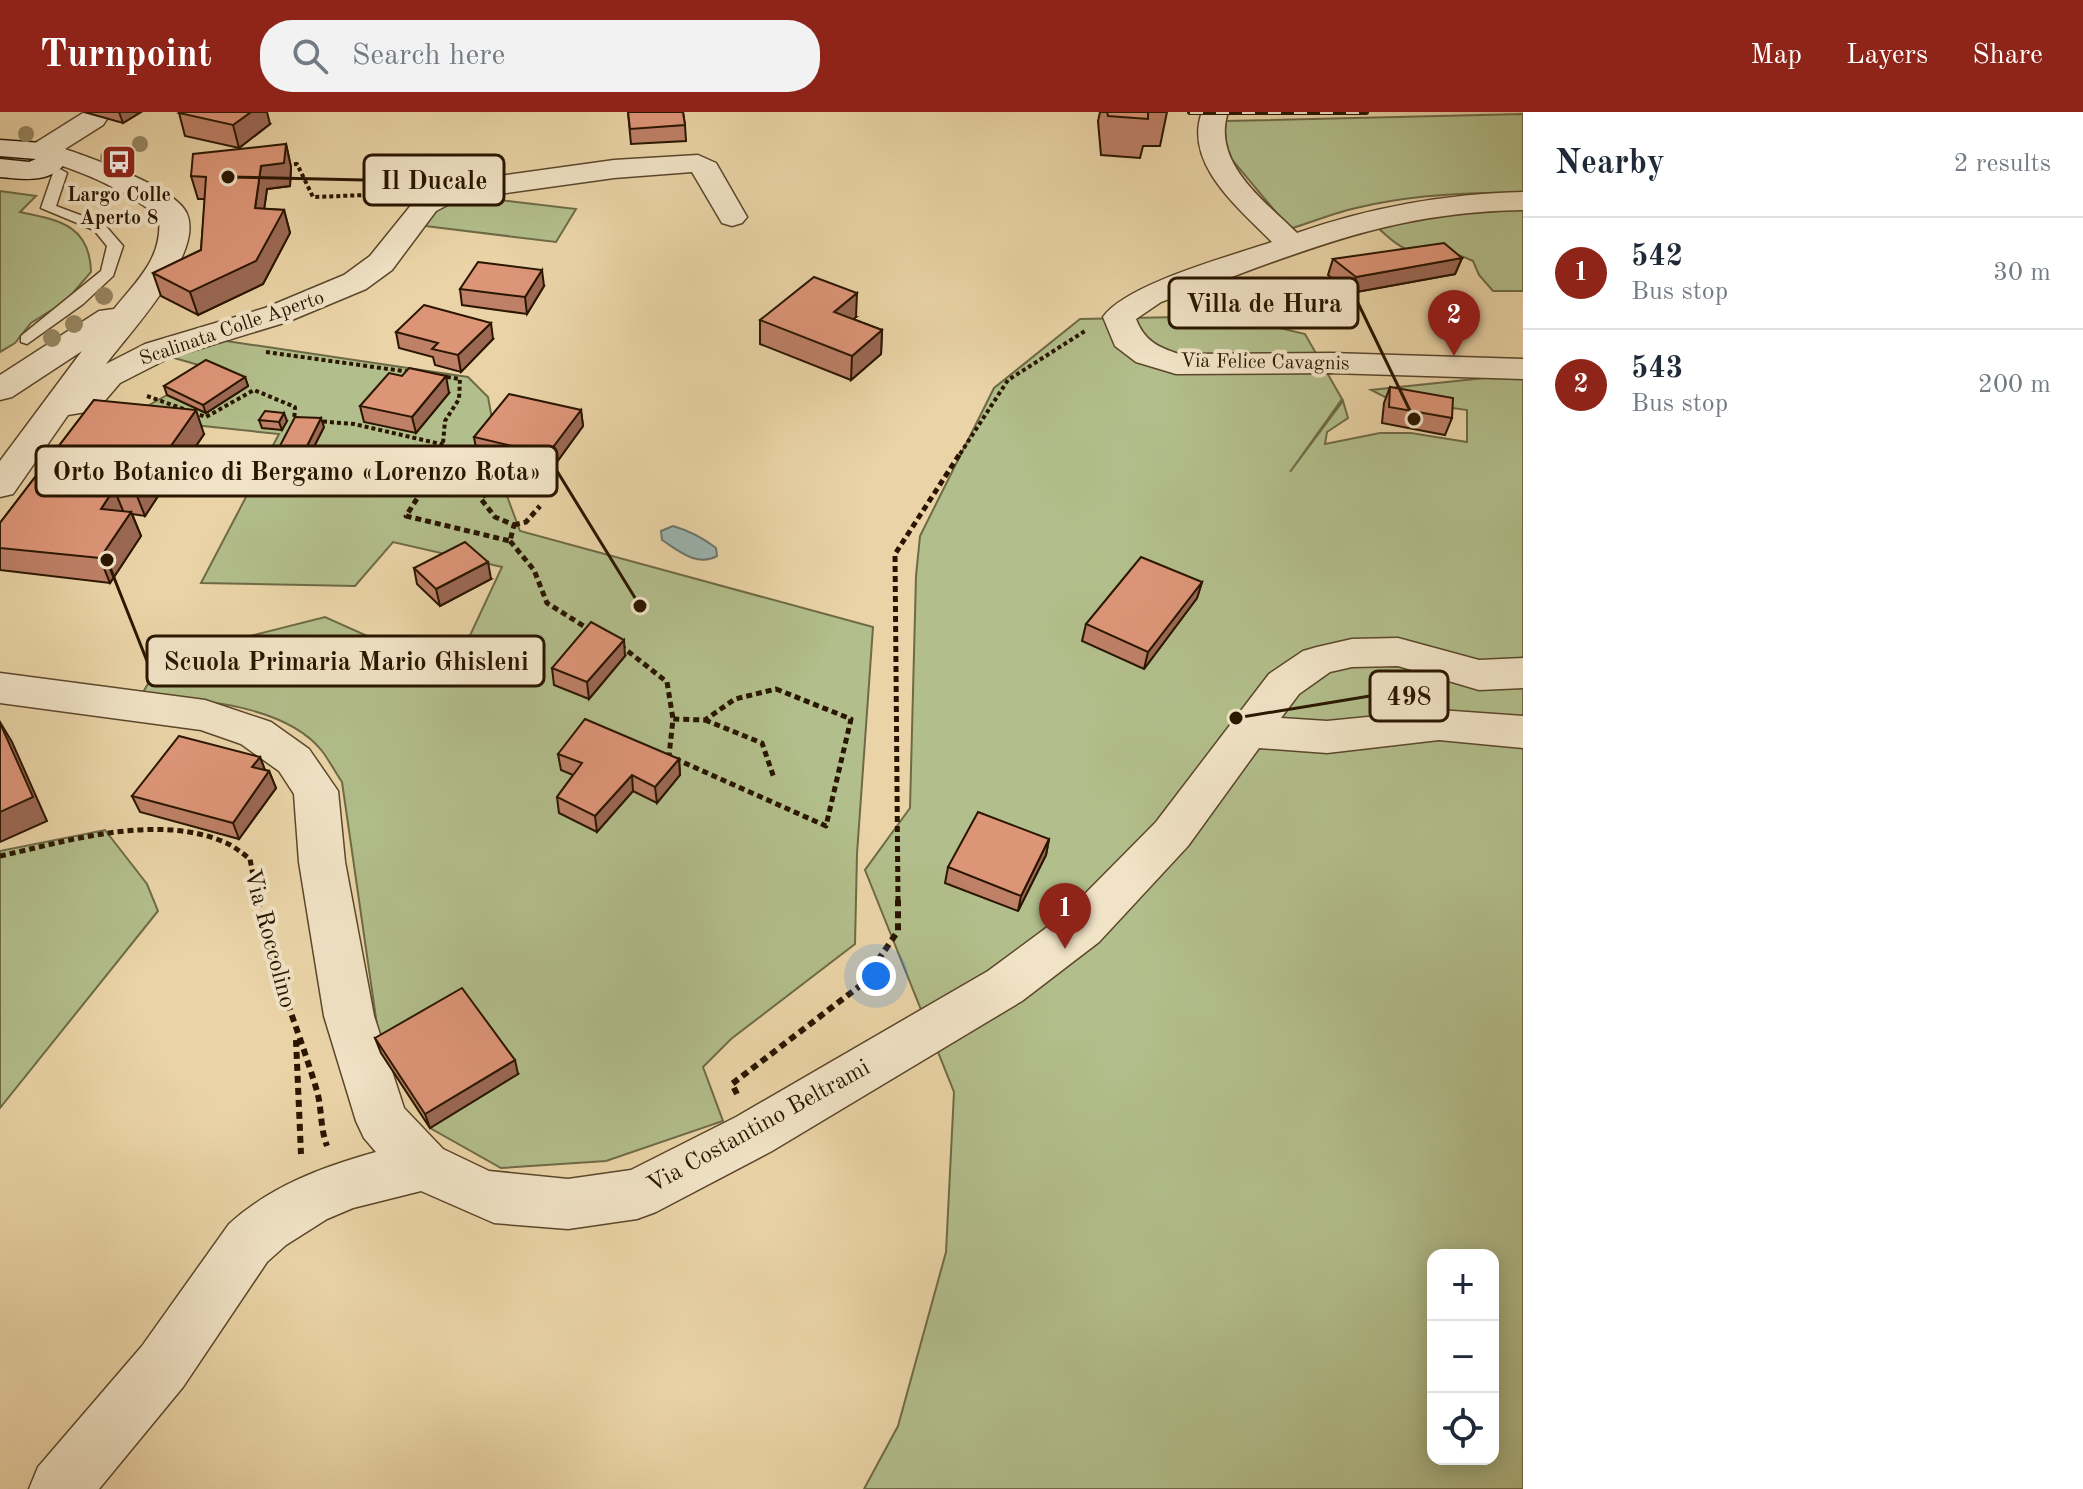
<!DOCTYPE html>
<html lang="en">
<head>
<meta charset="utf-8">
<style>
  :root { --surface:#fff; --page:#f2f2f3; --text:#1f2937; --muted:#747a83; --line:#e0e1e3; --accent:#8f2418 }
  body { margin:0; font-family:"Old Standard TT",serif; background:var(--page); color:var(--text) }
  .controls { position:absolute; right:24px; bottom:24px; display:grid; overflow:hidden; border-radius:16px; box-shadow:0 4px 20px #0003 }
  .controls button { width:72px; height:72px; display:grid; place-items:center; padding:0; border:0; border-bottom:2px solid var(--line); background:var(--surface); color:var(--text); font:40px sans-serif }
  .you { position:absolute; left:876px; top:864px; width:28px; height:28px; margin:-20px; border:6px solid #fff; border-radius:50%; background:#1a73e8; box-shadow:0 0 0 12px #1a73e833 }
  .badge { display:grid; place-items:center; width:52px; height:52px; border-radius:50%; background:var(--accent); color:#fff; font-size:26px; font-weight:700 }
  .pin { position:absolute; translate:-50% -66px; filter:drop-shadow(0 2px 4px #0008) }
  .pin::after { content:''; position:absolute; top:42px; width:28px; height:24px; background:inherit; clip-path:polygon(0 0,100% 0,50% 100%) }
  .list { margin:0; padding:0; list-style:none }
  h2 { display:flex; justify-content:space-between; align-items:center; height:104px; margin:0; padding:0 32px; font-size:34px }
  h2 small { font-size:26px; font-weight:400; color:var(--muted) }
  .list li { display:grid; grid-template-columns:52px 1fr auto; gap:24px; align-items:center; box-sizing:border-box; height:112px; padding:0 32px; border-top:2px solid var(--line) }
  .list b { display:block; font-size:30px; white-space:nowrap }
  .list p { margin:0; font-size:26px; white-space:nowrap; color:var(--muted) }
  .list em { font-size:26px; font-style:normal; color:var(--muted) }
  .icon { flex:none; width:44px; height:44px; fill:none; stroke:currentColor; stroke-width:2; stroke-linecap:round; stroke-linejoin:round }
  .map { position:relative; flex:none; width:1523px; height:1377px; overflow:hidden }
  header { display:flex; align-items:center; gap:48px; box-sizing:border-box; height:112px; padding:0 40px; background:var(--accent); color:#fff }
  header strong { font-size:38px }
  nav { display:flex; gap:44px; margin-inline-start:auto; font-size:28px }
  .search { width:560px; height:72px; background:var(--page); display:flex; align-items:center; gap:20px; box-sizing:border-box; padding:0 28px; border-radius:32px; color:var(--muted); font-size:30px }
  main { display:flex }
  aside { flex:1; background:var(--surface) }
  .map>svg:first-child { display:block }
</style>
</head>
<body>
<header>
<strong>Turnpoint</strong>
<div class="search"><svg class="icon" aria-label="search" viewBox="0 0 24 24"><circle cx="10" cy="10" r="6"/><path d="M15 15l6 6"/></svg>Search here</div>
<nav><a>Map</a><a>Layers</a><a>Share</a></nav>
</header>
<main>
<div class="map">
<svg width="1523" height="1377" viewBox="0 0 1523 1377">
  <rect width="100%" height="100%" fill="#ead4a7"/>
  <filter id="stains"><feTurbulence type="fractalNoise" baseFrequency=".0025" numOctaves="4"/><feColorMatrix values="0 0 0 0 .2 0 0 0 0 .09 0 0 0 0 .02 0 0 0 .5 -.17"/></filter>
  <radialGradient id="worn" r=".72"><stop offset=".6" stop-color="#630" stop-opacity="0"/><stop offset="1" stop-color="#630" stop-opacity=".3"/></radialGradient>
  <g fill="#b2be8b" stroke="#6e6a46" stroke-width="2" fill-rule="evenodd">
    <path d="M1523 2V81C1468 80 1410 83 1356 96 1334 101 1312 110 1290 117L1228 43 1222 31 1225 9Z"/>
    <path d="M0 79 36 84 20 100C59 108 90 113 91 160L66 189 31 211 15 231 0 240Z"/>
    <path d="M448 82 576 97 556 130 425 114Z"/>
    <path d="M1523 97V179H1493L1479 163 1473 149C1444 135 1444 145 1418 141 1401 138 1388 125 1376 114L1395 105Z"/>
    <path d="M1230 204 1305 222 1342 287 1290 360 1343 289 1348 306 1327 320 1325 332 1380 321H1411L1467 330V298L1389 287 1371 278 1523 262V1377H864L898 1314 946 1140 954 980 865 758 910 696 916 464 920 424 994 276 1080 207ZM1433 1143H1493V1347H1433Z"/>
    <path d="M213 227 468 265 488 285 493 312 462 352 501 368 520 419 873 515 857 742 855 832 731 927 703 955 723 1009 606 1049 501 1056 430 1016 381 941 342 670C335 660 329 648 322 639 285 592 196 588 142 582L163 546 325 505 452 562 502 455 393 430 355 474 201 471 279 322 126 306 167 283 206 301 209 256 171 245Z"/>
    <path d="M105 718 147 772 158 799 0 996V739Z"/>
  </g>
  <path fill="#9cb5b2" stroke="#6e756b" stroke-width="2" d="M673 414C690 419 702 425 716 436L717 444C697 455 679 439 662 428L661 419Z"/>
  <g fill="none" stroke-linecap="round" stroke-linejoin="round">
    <g stroke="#5a462a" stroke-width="3">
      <path id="lane" d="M60 57 67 61 56 94 104 112 123 134 113 164 83 192 27 232 21 230V224L101 159 107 134 94 118 41 96 53 61Z"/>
    </g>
    <g stroke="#5a462a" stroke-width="3">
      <g id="street">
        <path d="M98 0 107 7 103 13 65 37C91 46 177 76 187 102 204 142 130 220 106 252L145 232 265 196 344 163 370 144 416 87 449 71 614 48 698 43 716 51 747 105 742 111 732 114 722 111 692 60 614 66 457 88 436 99 392 158 366 177 287 210 169 246 120 271 102 292 86 300 68 303 13 382 0 385V349L82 239 12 285 0 288V263L99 199 114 197C138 167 163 146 159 105 123 76 76 56 32 45L28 39 32 33 83 1Z"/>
        <path d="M1202 0H1228C1211 51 1265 89 1297 121 1371 95 1445 82 1523 80V98C1413 100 1339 125 1237 163 1212 173 1186 180 1161 190L1136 207C1144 228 1157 235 1179 242L1331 241 1523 247V267L1331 261 1176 262 1136 250 1115 234 1103 205C1126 172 1231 144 1272 130 1239 96 1183 52 1202 0Z"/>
        <path d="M1398 526 1479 548 1523 546V576L1479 578 1398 554 1352 555 1330 560 1299 582 1281 606 1327 609 1439 598 1523 604V636L1439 628 1327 641 1259 636 1188 734 1099 830 1022 889 772 1039 656 1100 637 1107 568 1117 494 1111 421 1079 353 1096 327 1107 286 1133 267 1150 183 1275 99 1377H29L38 1355 142 1234 229 1112C271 1074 322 1055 376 1040L364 1026 356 1009 324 904 299 750 294 682 279 659 241 632 201 618 0 591V561L205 588 271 610 309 637 338 679 345 750 374 904 404 996 443 1037 489 1059 568 1067 631 1058 736 1005 988 859 1065 802 1156 710 1269 562 1303 539 1317 535 1352 527Z"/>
      </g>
    </g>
    <g stroke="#2a1600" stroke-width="3">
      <path id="secondary" d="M0 28 42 31 63 39 66 50C51 72 22 67 0 65V47L29 50 36 47 0 44Z"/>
    </g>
    <g stroke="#2a1600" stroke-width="4" stroke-dasharray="4 3" stroke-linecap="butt">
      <path d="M287 53 297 52 313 85 393 82"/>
      <path d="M266 240 410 260"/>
      <path d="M440 264 460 267 459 287 445 309 442 342"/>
      <path d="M147 284 206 305 254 278 295 295 294 310"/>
      <path d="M316 309 354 312 445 333"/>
      <path d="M960 342 1008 268 1085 219"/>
    </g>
    <g stroke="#2a1600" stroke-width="5" stroke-dasharray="6 4" stroke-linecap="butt">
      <path d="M439 352 469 359 457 377 459 380 465 379 475 366 494 371 481 387 495 405 514 413 510 429 406 404Z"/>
      <path d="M439 352 443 340"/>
      <path d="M514 413 526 410 540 394"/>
      <path d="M510 429 534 458 547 491 590 518"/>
      <path d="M620 533 667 570 673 607"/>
      <path d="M776 577 851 607 826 714 669 644 673 607 705 608 735 587Z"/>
      <path d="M705 608 762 631 774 666"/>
      <path d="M0 744C69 729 156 701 224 730 234 734 242 741 250 747L258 790"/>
      <path d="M898 790 895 442 961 340"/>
    </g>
    <g stroke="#2a1600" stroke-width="6" stroke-dasharray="7 5" stroke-linecap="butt">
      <path d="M258 788C271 854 298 915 317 979 322 997 320 1016 327 1034"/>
      <path d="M296 928 301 1042"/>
      <path d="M737 982 732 972 861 873 898 819V788"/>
    </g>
    <use href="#lane" fill="#f1e3c6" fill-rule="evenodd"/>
    <use href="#street" fill="#f1e3c6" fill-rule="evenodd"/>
    <use href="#secondary" fill="#f1e3c6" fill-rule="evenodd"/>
    <g stroke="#2a1600" stroke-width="6">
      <path id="rail" d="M1190 0H1366"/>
    </g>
    <use href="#rail" stroke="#f1e3c6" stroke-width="4" stroke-dasharray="13" stroke-linecap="butt"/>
  </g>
  <g fill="#978762">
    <circle cx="26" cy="22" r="8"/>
    <circle cx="140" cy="32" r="8"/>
    <circle cx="108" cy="46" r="8"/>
    <circle cx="104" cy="184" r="9"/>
    <circle cx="74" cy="212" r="9"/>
    <circle cx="52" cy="226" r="9"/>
  </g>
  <g fill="#be8067" stroke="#2a1600" stroke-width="2">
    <path d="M84 0H141L123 11Z"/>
    <path d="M628 0H683L685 13 686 29 631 32Z"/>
    <path d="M1100 0H1167L1160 34H1143L1140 46 1101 43 1098 9Z"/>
    <path d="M179 1 270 12 239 36 185 24Z"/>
    <path d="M286 32 291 55 290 74 267 77 264 97 284 98 290 121 263 172 198 203 161 184 153 161 201 138 205 87H198L191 64Z"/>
    <path d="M1462 146 1455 162 1351 181 1328 163 1333 147Z"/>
    <path d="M544 174 527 202 462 193 460 177Z"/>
    <path d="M856 205 853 207 882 218 881 242 851 268 760 232V208Z"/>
    <path d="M396 220 493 227 461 260 435 253 433 245 399 236Z"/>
    <path d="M245 265 248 274 206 301 167 283 164 274Z"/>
    <path d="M1390 275 1452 306 1445 323 1382 311 1384 291Z"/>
    <path d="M449 281 416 321 364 310 360 294Z"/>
    <path d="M94 288 204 322 177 362 155 359 162 378 145 404 132 402 141 424 110 471 0 458V411Z"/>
    <path d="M581 298 583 314 538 376 506 368 504 352 506 349 477 342 474 325Z"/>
    <path d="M259 308 287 309 282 318 262 316Z"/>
    <path d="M324 315 292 378 265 376 262 368Z"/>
    <path d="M414 456 491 467 440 494 417 472Z"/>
    <path d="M1202 470 1197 486 1144 557 1082 529 1086 512Z"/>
    <path d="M625 544 589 587 554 573 552 556Z"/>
    <path d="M558 642 679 647 680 663 657 691 633 679 597 720 559 701 557 685 573 663 561 658Z"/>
    <path d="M260 645 265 658 269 659 276 676 239 727 140 700 132 684Z"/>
    <path d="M1049 727 1046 743 1018 799 945 771 948 755Z"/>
    <path d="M375 926 518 962 430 1016 381 941Z"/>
  </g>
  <g fill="#9b6854" stroke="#2a1600" stroke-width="2">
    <path d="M119 0H141L123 11Z"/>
    <path d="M251 0H267L270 12 239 36 233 13Z"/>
    <path d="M286 32 291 55 290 74 267 77 261 119 255 96 261 54Z"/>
    <path d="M284 98 290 121 263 172 198 203 190 180Z"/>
    <path d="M1462 146 1455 162 1351 181 1356 165Z"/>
    <path d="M542 158 544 174 527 202 525 185Z"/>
    <path d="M857 181 856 205 833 223 834 200Z"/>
    <path d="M491 211 493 227 461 260 458 243Z"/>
    <path d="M882 218 881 242 851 268 852 244Z"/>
    <path d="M446 264 449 281 416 321 412 305Z"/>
    <path d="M245 265 248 274 206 301 203 293Z"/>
    <path d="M196 298 204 322 177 362 168 338Z"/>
    <path d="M581 298 583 314 538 376 535 359Z"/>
    <path d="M284 301 287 309 282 318 279 310Z"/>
    <path d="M321 306 324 315 292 378 289 370Z"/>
    <path d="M142 335 150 357 153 354 162 378 145 404 135 379 130 351Z"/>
    <path d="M114 377 124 401 101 397Z"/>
    <path d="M131 400 141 424 110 471 100 446Z"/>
    <path d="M488 450 491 467 440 494 436 477Z"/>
    <path d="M1202 470 1197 486 1144 557 1148 540Z"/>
    <path d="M624 528 625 544 589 587 587 570Z"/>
    <path d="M0 610 12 630 47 709 0 730Z"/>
    <path d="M260 645 266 661 252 655Z"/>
    <path d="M679 647 680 663 657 691 655 675Z"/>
    <path d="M269 659 276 676 239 727 233 711Z"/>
    <path d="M632 663 633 679 597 720 595 704Z"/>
    <path d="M1049 727 1046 743 1018 799 1021 784Z"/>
    <path d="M515 948 518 962 430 1016 425 1002Z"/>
  </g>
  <g fill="#dd9578" stroke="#2a1600" stroke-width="2">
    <path d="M181 0H251L233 13 179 1Z"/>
    <path d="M628 0H683L685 13 630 17Z"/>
    <path d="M1107 0H1148V7L1108 4Z"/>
    <path d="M286 32 284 51 261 54 255 96 284 98 256 149 190 180 153 161 201 138 206 65 191 64 193 42Z"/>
    <path d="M1444 131 1462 146 1356 165 1333 147Z"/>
    <path d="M478 150 542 158 525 185 460 177Z"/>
    <path d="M814 165 857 181 834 200 882 218 852 244 760 208Z"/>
    <path d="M424 193 491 211 458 243 432 237 438 231 396 220Z"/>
    <path d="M206 248 245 265 203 293 164 274Z"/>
    <path d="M409 256 446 264 412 305 360 294 389 261 402 264Z"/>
    <path d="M1390 275 1453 286 1452 306 1389 295Z"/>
    <path d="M509 282 581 298 535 359 504 352 516 335 474 325Z"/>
    <path d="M94 288 196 298 168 338 142 335 130 351 153 354 135 379 114 377 101 397 131 400 100 446 0 436V411Z"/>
    <path d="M265 299 284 301 279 310 259 308Z"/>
    <path d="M295 305 321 306 289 370 262 368Z"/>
    <path d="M465 430 488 450 436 477 414 456Z"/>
    <path d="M1141 445 1202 470 1148 540 1086 512Z"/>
    <path d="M591 510 624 528 587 570 552 556Z"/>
    <path d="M585 607 679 647 655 675 632 663 595 704 557 685 582 651 558 642Z"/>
    <path d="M0 611 33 685 0 700Z"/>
    <path d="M179 624 260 645 252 655 269 659 233 711 132 684Z"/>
    <path d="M978 700 1049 727 1021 784 948 755Z"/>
    <path d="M462 876 515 948 425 1002 375 926Z"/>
  </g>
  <defs>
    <g id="bus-square" transform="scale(1.8)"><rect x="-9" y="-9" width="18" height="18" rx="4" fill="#8f2418" stroke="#f1e3c6"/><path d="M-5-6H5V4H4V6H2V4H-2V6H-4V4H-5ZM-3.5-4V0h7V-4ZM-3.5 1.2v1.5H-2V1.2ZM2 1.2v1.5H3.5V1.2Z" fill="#fff"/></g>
  </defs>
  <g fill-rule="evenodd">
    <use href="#bus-square" x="119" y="50"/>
  </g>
  <g text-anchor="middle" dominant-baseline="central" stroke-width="8" stroke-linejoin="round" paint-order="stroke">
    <g font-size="20" font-weight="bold" fill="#2a1600" stroke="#f1e3c6">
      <text x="119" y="84">Largo Colle<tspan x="119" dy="23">Aperto 8</tspan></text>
    </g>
    <g font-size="20" fill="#2a1600" stroke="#f1e3c6">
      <text transform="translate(232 217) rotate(-19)">Scalinata Colle Aperto</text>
      <text transform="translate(1265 251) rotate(1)">Via Felice Cavagnis</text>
    </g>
    <g font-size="24" fill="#2a1600" stroke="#f1e3c6">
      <text transform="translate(269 827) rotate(75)">Via Roccolino</text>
      <text transform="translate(759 1015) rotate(-29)">Via Costantino Beltrami</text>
    </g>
  </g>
  <path fill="none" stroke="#2a1600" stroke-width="3" d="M228 65L364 68M1414 307L1358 191M640 494L557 359M107 448L147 549M1236 606L1370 584"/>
  <g fill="#2a1600" stroke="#f1e3c6" stroke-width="3">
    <circle cx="228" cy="65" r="8"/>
    <circle cx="1414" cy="307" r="8"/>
    <circle cx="640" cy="494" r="8"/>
    <circle cx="107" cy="448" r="8"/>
    <circle cx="1236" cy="606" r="8"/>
  </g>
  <g fill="#f1e3c6" stroke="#2a1600" stroke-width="3">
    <rect x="364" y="43" width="140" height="50" rx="8"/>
    <rect x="1169" y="166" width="189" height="50" rx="8"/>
    <rect x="36" y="334" width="521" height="50" rx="8"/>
    <rect x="147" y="524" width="397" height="50" rx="8"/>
    <rect x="1370" y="559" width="78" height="50" rx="8"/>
  </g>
  <g font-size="26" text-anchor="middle" font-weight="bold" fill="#2a1600">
    <text x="434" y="77">Il Ducale</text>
    <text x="1264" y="200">Villa de Hura</text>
    <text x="297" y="368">Orto Botanico di Bergamo «Lorenzo Rota»</text>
    <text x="346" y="558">Scuola Primaria Mario Ghisleni</text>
    <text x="1409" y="593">498</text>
  </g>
  <rect width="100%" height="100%" filter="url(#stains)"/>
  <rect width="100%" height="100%" fill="url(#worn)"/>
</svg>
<div class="controls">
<button>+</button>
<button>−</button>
<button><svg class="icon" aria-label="locate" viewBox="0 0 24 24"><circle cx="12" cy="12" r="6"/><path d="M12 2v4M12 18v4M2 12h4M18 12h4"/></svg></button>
</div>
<div class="you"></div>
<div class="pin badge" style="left:1065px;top:837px">1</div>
<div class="pin badge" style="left:1454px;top:244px">2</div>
</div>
<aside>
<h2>Nearby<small>2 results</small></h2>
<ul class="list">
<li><span class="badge">1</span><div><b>542</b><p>Bus stop</p></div><em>30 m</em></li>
<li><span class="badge">2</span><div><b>543</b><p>Bus stop</p></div><em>200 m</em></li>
</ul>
</aside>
</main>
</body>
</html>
